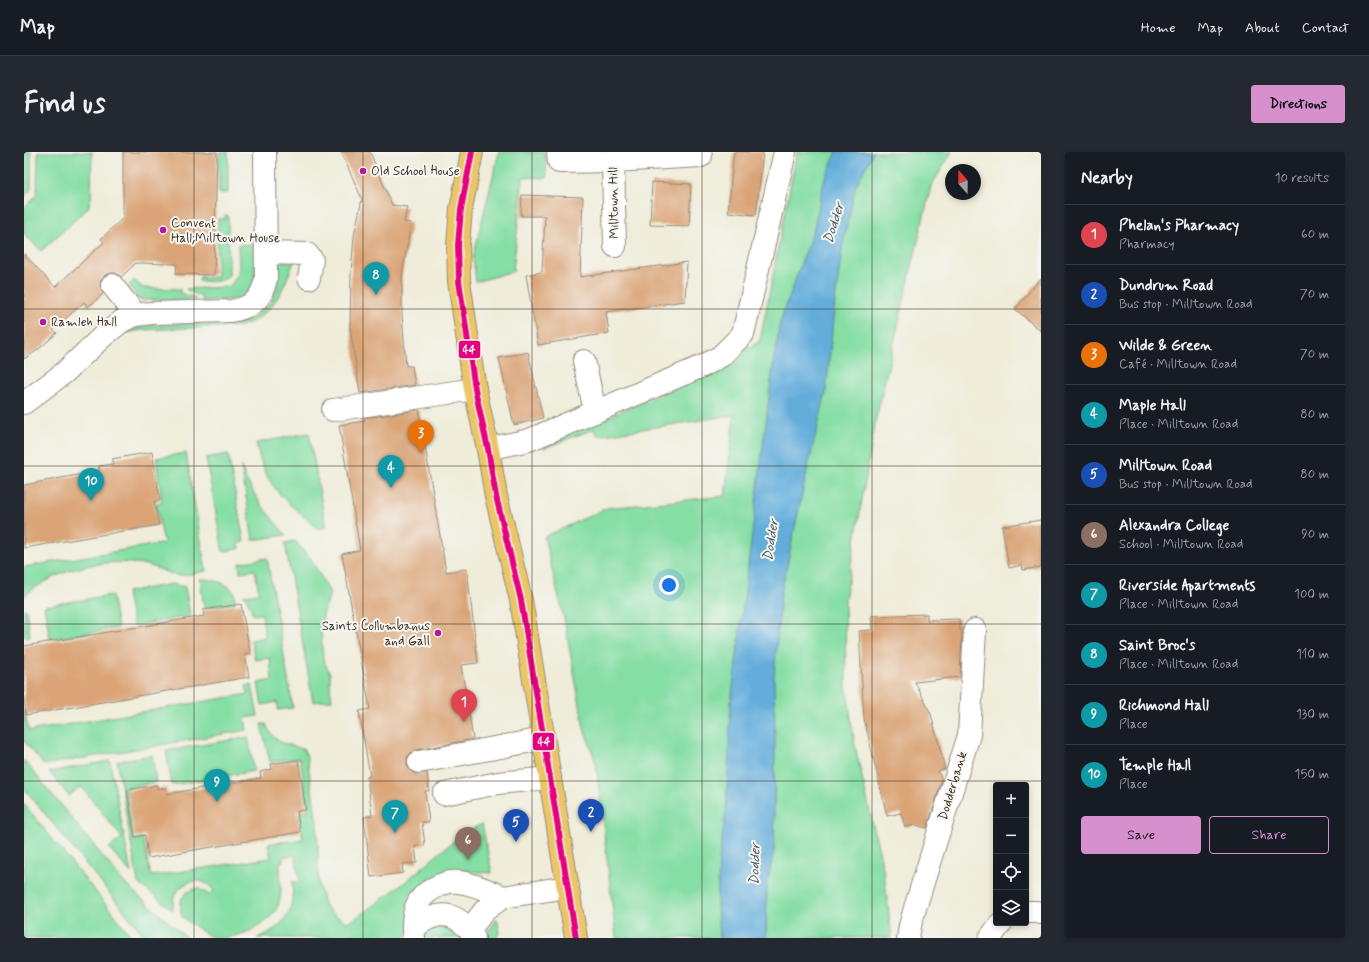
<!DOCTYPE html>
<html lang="en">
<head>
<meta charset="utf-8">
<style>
  :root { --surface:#171b24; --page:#242831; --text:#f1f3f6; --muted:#9ea1a6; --line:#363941; --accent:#d690ce }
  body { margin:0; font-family:Mynerve,sans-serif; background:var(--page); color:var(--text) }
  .controls { position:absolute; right:12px; bottom:12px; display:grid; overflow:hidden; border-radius:4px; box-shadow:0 2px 6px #0003 }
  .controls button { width:36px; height:36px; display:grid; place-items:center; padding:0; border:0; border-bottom:1px solid var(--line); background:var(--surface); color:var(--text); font:20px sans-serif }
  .compass { position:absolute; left:921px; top:12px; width:36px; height:36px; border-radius:50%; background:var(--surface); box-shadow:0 2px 6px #0003; rotate:339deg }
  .you { position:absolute; left:645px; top:433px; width:14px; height:14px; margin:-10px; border:3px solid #fff; border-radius:50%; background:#1a73e8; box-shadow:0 0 0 6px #1a73e833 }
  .badge { display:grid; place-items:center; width:26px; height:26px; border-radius:50%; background:var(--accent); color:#fff; font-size:13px; font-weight:700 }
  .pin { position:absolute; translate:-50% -33px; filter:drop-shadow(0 1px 2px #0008) }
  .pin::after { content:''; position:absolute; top:21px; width:14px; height:12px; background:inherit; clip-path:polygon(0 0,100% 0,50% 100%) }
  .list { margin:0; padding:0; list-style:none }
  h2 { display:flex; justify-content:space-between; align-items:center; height:52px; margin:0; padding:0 16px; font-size:17px }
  h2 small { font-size:13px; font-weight:400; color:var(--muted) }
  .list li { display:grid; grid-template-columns:26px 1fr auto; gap:12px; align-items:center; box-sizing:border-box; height:60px; padding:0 16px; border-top:1px solid var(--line) }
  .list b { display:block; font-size:15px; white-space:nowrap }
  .list p { margin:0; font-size:13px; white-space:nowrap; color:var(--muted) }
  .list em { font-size:13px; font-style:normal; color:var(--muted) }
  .actions { display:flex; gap:8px; padding:12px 16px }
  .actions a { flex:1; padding:9px 0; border:1px solid var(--accent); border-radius:4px; text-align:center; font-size:14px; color:var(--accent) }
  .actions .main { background:var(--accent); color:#111 }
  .icon { flex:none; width:22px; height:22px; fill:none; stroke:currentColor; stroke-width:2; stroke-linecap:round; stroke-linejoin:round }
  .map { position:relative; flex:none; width:1017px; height:786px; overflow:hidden; border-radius:4px }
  header { display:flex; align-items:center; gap:24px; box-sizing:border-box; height:56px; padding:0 20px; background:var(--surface); border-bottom:1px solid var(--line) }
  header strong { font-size:19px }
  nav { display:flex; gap:22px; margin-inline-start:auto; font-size:14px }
  .intro { display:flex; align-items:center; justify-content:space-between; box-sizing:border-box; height:96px; padding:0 24px }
  h1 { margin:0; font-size:28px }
  .button { padding:10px 18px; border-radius:4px; background:var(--accent); color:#111; font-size:14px; font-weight:700 }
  main { display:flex; gap:24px; padding:0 24px }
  aside { flex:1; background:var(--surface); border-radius:4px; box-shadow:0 2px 6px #0003 }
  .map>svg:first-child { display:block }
</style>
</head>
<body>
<header>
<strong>Map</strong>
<nav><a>Home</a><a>Map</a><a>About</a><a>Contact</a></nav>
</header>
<div class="intro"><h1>Find us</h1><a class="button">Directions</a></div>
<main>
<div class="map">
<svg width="1017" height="786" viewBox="0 0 1017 786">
  <rect width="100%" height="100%" fill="#f6f6f2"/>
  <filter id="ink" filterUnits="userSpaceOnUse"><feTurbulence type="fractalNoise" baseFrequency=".025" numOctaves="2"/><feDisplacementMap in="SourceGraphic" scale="8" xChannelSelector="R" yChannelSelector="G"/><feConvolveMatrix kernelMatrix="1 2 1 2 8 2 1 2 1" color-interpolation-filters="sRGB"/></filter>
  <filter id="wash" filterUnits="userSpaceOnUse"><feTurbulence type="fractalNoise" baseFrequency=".012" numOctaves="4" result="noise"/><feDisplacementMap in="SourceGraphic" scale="16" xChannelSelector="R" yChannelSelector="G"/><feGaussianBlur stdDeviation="0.9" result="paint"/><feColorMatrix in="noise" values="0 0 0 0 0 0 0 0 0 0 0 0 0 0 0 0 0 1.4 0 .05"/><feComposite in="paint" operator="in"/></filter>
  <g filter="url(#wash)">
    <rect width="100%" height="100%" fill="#efecd9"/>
    <g fill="#85dea4" stroke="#608461">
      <path d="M1 0H7V38L0 45V3Z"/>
      <path d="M14 0H68L67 46 64 56 17 99 0 82V56L13 43Z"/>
      <rect x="195" y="0" width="9" height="41"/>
      <path d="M475 0H521L523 26 499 25 489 119 452 130 449 105Z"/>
      <path d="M773 0H928L907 34 852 266 821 448 822 533 831 594 860 721 868 786H592L572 611 560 576 540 466 520 385 583 356 701 344 710 263 573 284 570 277 520 296 522 292 692 218 736 189Z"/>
      <path d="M201 63 204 64 205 123C198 132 185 129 175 129L176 125H193L194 67H201Z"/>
      <path d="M230 92C231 110 236 143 212 147 201 149 189 148 178 149L177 143H173L162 137 204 135C219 122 214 112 214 93Z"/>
      <path d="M254 109 270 110C258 139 249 165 216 174L118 178 101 181 120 173 209 171 221 169 232 164 246 151 253 136Z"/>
      <path d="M110 128 119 136 156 137V141L171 146 172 148H115L105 133Z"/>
      <path d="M285 281 302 375 294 377C261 348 241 336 232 291Z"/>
      <path d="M162 301 182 419C175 420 158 425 152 423 142 421 133 415 123 413 79 405 35 416 0 444V415L140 391 132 352 138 351 132 306Z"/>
      <path d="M204 302 220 390 215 391 216 396 199 400 182 306Z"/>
      <path d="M217 314C226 340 244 363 262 383L229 388Z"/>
      <path d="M271 389 287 407 306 441 299 463 297 479 299 507 306 522V536L308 548 289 550 261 391Z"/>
      <path d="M243 406 269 556 254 558 253 550 238 553 234 531 248 528 246 506 231 508 227 488 241 485 238 462 229 463 226 453 220 443 235 441 231 418 216 420 215 411Z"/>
      <path d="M176 427C187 427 205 430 210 441 211 444 211 448 211 451L180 456Z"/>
      <path d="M148 432 161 435 166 464 109 474 103 440Z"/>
      <path d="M88 443 94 476 26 487 20 454Z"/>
      <path d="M0 457H2L6 484 0 485Z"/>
      <path d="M228 533 234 564 221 566 223 578 20 613 0 589V558L5 579 224 542 222 534Z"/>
      <path d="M237 572H242C251 595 262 589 280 598L283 605 293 671 295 733 300 752 309 762 322 770 329 768 380 731 438 682 458 672 468 721 444 719 428 720 381 786H233C261 775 271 760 268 730L276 729 271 703 258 705 259 709 256 710C256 721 258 736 256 747 251 772 217 786 193 786 180 784 169 772 158 765 155 749 156 740 174 736L185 743 190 738C186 735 183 731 179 730 168 725 154 735 150 745 149 749 149 754 149 758L114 731 93 609 128 603 132 630 101 636 110 688 119 686 127 724 247 706 244 692 279 687 275 661 284 659 276 606 246 610Z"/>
      <path d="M224 585 230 619 148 633 142 599Z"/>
      <path d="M0 608 102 733 163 786H122L0 636Z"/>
      <path d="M86 609 107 721 85 696 98 686 57 634 45 644 25 620Z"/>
      <path d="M0 652 109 786H0Z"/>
      <path d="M473 767 476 780 472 786H463L464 780Z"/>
      <path d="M412 773 427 774 442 786H400L402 780Z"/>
    </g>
    <path fill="#63addb" stroke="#4f6c7c" d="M813 0H850L832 33 819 91 810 157 802 240 782 323 757 442 750 523 751 594 750 668 751 694 743 731 742 786H695L693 752 695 708 702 660 707 551 750 206 756 170 790 76 801 25Z"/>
    <g id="blocks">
      <g fill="#daa477">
        <path d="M99 0H193L190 123 152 122 153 112 112 111 97 125 92 121H87L81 123 77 128 76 134 79 142 64 155 60 150 29 178 33 181 15 197 0 207V102L31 135 80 90 77 87 99 66Z"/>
        <path d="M317 0H346L368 53 383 55 380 70 387 71 378 124V163L382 214H388L391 233 336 241 326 175 327 120 330 84 338 47Z"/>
        <path d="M710 0H739L732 63 704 60Z"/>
        <path d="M628 30 667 32 665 74 626 73Z"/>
        <path d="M498 43 559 45 556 125 663 110 661 149 582 160 585 181 514 193 502 123 518 120 521 64H497Z"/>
        <path d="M1017 126V179L991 157Z"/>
        <path d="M504 200 519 266 490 273 475 206Z"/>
        <path d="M395 258 422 420 443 417 454 511 437 513 449 587 393 598 387 601 383 605V612L385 618 391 622 403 621 405 639H401L405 670H398L401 693 391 694 393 711 378 712 379 721 347 725 340 665 348 663 343 625 346 624 335 559 346 557 318 402 336 398 315 273 341 269 340 266Z"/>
        <path d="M128 300 136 348 130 350 135 373 0 396V333L75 319V314L89 312 88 307Z"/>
        <path d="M1017 368V415L999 418 998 413 985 416 978 374Z"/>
        <path d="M217 452 226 501 221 502 225 525 2 563 0 549V494L180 464 179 458Z"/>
        <path d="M903 462V468L935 467 936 478H938L936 525 891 530 907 562 921 617 914 619 918 628 903 676 891 673 881 675 877 661 863 664 840 566 835 479 848 478 847 464Z"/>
        <path d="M274 608 282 658 273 659 276 680 124 706 121 683 111 685 103 638 133 633V637L142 636 143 642 237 626 236 620 248 617 247 612Z"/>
      </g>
    </g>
  </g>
  <g filter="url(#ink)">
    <use href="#blocks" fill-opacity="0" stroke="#958b7c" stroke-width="1"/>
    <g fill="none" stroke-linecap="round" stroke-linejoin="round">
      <g stroke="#958b7c" stroke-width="24">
        <g id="minor">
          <path d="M534 0 535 10 589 9 677 4"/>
          <path d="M589 9 591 94"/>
          <path d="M242 101 283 102 288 108 285 126"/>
          <path d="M88 133 112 163"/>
          <path d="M560 209 571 259"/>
          <path d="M0 251 40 221 78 185 98 169 112 163 127 161 207 159C229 155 237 148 242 127L241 0"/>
          <path d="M309 258 451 237"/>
          <path d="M464 297 505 288 681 213 697 204 719 182 761 0"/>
          <path d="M395 610 519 587"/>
          <path d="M420 642 474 631 526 626"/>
          <path d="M1002 760H1012L1017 761"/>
          <path d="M389 778C398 767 416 759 431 766 436 769 441 773 446 777"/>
          <path d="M390 786C388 776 389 765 392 755 398 740 419 728 435 730 451 732 465 739 479 745"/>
          <path d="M450 786 446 777 461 758 479 745 544 735"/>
          <path d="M884 786 886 774 891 756 945 583 951 478"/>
          <path d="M966 786 977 771"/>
        </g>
      </g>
      <g stroke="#958b7c" stroke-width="24">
        <path id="major" d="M448 0 437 57 434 93 435 129 451 237 464 297 472 344 497 448 552 786"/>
      </g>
      <use href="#minor" stroke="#fff" stroke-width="22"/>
      <use href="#major" stroke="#ebc669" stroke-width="22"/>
      <g stroke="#f6f6f2" stroke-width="9">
        <path id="bus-1" d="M448 0 437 57 434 93 435 129 451 237 464 297 472 344 497 448 552 786"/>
      </g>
      <use href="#bus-1" stroke="#e5007d" stroke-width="6"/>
    </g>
  </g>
  <path fill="none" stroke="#3b2a1e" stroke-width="1" stroke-opacity="0.55" d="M170 0V786M339 0V786M508 0V786M678 0V786M848 0V786M0 157H1017M0 314H1017M0 472H1017M0 629H1017"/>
  <g fill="#b5179e" stroke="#f6f6f2" stroke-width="1.5">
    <circle cx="339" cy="19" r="4"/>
    <circle cx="139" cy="78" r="4"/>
    <circle cx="19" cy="170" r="4"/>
    <circle cx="414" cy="481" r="4"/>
  </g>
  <g text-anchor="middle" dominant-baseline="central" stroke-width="4" stroke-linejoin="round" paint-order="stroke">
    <g font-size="13" fill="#3b2a1e" stroke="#f6f6f2" text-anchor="start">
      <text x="347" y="19">Old School House</text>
      <text x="147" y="71">Convent<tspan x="147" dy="15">Hall;Milltown House</tspan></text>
      <text x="27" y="170">Ramleh Hall</text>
      <text x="406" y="474" text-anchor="end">Saints Collumbanus<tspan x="406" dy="15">and Gall</tspan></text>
    </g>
    <g font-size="13" fill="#3b2a1e" stroke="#f6f6f2">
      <text transform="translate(590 51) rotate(-91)">Milltown Hill</text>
      <text transform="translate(929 634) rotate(-73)">Dodderbank</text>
    </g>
    <g font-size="14" font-style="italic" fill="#495860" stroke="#f6f6f2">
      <text transform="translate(810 71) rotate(-73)">Dodder</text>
      <text transform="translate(747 388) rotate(-81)">Dodder</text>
      <text transform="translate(731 712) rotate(-88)">Dodder</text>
    </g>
  </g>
  <g stroke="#f6f6f2" stroke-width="1.5">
    <rect x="434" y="188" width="23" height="19" rx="4" fill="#e5007d"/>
    <rect x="508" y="580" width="23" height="19" rx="4" fill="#e5007d"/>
  </g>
  <g font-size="11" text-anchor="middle" font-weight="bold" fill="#fff">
    <text x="445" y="201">44</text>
    <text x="520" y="593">44</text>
  </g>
</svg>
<div class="controls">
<button>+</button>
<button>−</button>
<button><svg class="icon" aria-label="locate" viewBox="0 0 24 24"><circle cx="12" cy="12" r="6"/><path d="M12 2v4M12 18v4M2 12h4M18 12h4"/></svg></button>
<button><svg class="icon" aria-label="layers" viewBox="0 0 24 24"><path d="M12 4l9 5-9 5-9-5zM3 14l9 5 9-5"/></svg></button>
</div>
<svg class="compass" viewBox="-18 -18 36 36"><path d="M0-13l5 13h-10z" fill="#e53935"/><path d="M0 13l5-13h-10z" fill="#9ea1a6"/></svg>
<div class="you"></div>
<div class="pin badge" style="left:440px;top:570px;background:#e0444e">1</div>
<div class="pin badge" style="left:567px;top:680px;background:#1a4fb4">2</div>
<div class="pin badge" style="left:397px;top:301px;background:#e8710a">3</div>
<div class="pin badge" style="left:367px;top:336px;background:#0f9aa8">4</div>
<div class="pin badge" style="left:492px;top:690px;background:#1a4fb4">5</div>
<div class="pin badge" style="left:444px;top:708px;background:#8d6e63">6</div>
<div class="pin badge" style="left:371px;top:681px;background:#0f9aa8">7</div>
<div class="pin badge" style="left:352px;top:143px;background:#0f9aa8">8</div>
<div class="pin badge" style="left:193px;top:650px;background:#0f9aa8">9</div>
<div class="pin badge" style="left:67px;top:349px;background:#0f9aa8">10</div>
</div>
<aside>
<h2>Nearby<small>10 results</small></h2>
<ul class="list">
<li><span class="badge" style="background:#e0444e">1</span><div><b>Phelan's Pharmacy</b><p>Pharmacy</p></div><em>60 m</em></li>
<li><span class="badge" style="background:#1a4fb4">2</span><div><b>Dundrum Road</b><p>Bus stop · Milltown Road</p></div><em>70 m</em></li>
<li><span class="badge" style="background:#e8710a">3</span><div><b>Wilde &amp; Green</b><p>Café · Milltown Road</p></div><em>70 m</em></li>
<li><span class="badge" style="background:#0f9aa8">4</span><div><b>Maple Hall</b><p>Place · Milltown Road</p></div><em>80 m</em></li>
<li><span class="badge" style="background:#1a4fb4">5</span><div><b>Milltown Road</b><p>Bus stop · Milltown Road</p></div><em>80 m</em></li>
<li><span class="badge" style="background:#8d6e63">6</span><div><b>Alexandra College</b><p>School · Milltown Road</p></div><em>90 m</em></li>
<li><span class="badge" style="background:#0f9aa8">7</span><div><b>Riverside Apartments</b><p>Place · Milltown Road</p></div><em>100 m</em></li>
<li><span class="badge" style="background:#0f9aa8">8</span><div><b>Saint Broc's</b><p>Place · Milltown Road</p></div><em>110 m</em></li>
<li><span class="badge" style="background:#0f9aa8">9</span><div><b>Richmond Hall</b><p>Place</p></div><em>130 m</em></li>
<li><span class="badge" style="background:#0f9aa8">10</span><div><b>Temple Hall</b><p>Place</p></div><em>150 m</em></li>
</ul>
<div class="actions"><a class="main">Save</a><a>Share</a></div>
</aside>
</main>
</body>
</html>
